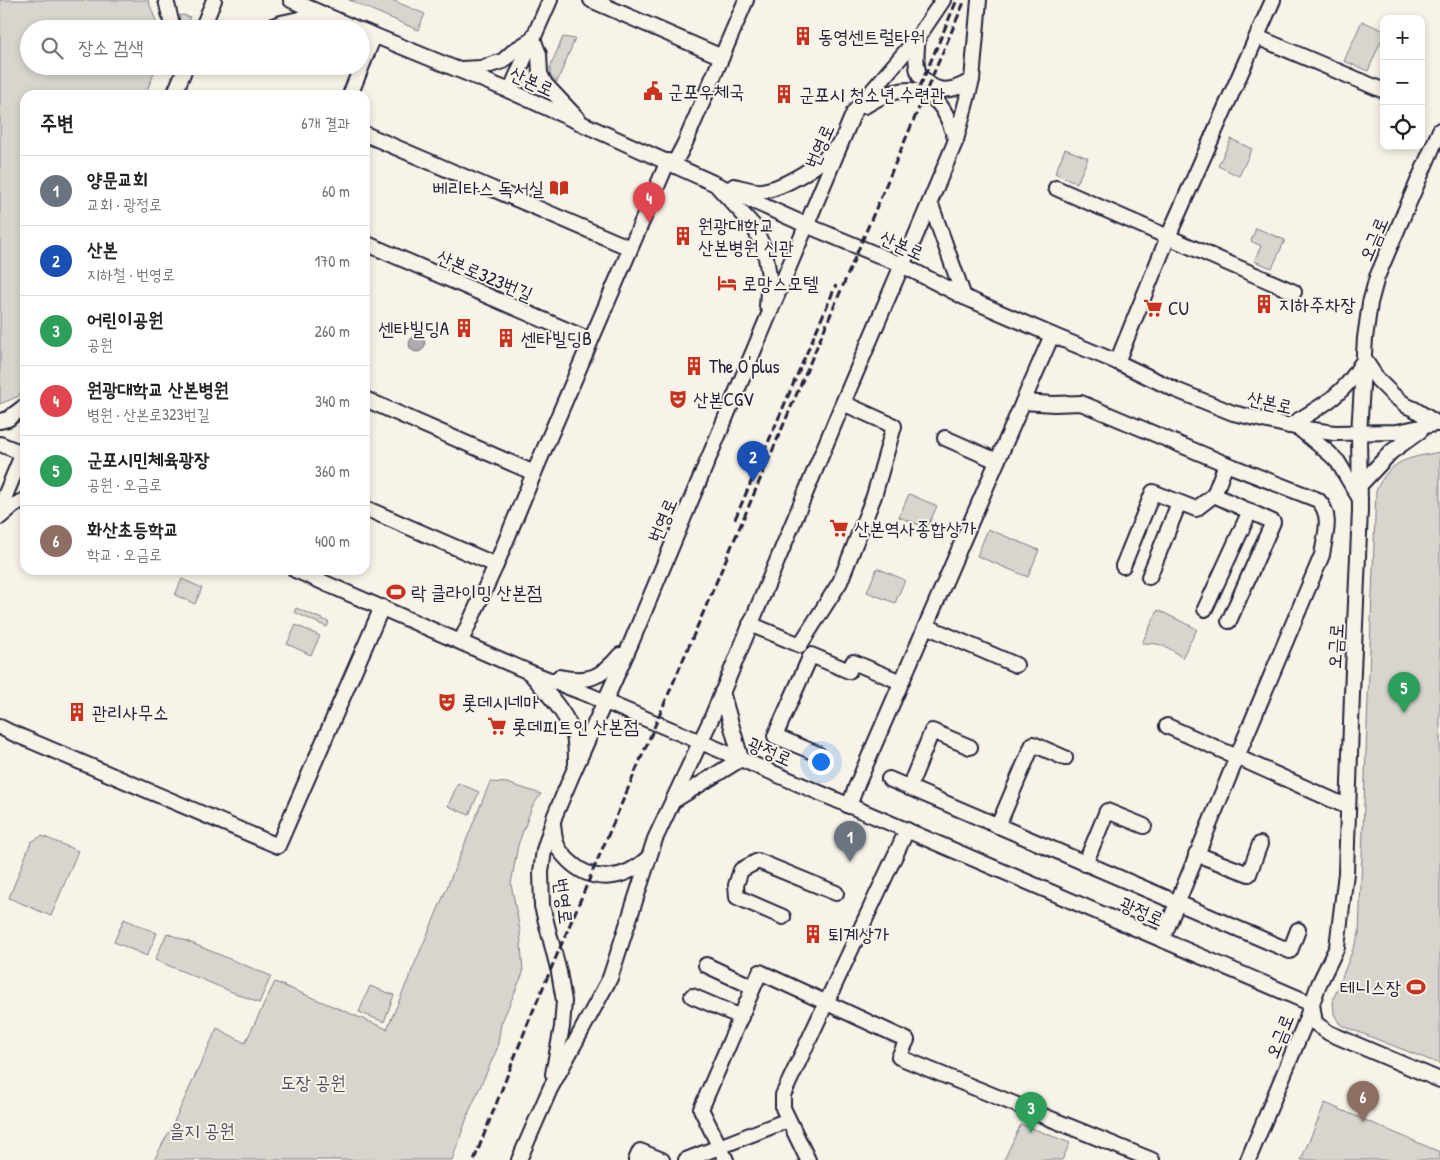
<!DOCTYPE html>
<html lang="ko">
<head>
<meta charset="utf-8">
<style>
  :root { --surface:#fff; --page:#f2f2f2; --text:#222; --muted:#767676; --line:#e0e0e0; --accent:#0b8043 }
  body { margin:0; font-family:"Patrick Hand","Poor Story",sans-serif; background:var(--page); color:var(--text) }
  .controls { position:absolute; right:15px; top:15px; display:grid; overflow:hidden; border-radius:10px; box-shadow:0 2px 8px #0003 }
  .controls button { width:45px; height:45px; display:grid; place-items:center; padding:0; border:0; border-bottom:1px solid var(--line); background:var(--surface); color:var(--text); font:25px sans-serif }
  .you { position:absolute; left:820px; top:761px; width:18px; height:18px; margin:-12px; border:4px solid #fff; border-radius:50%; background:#1a73e8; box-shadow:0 0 0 8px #1a73e833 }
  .badge { display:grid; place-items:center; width:32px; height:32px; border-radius:50%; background:var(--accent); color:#fff; font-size:16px; font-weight:700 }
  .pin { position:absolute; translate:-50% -41px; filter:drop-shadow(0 1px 2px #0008) }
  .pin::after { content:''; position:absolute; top:26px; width:18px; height:15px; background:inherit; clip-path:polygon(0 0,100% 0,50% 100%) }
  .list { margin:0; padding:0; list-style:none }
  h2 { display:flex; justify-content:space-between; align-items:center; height:65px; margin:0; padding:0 20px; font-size:21px }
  h2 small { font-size:16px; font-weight:400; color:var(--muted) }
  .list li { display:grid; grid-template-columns:32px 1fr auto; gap:15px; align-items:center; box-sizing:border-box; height:70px; padding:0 20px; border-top:1px solid var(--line) }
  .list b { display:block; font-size:19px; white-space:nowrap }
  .list p { margin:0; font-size:16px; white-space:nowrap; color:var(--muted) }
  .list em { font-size:16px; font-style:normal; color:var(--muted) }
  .icon { flex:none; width:28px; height:28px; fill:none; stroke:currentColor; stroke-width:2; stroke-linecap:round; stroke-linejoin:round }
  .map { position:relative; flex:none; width:1440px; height:1160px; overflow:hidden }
  .search { position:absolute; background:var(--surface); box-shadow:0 2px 8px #0003; left:20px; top:20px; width:350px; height:55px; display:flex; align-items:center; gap:12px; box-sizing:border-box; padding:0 18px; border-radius:28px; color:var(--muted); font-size:19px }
  .panel { position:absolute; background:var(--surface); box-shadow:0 2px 8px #0003; left:20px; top:90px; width:350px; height:485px; border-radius:15px }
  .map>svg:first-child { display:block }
</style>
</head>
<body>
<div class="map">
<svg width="1440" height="1160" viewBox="0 0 1440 1160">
  <rect width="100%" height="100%" fill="#f7f3e8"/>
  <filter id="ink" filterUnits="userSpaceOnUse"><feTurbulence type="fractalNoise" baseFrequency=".02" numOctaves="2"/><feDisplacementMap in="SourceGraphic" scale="10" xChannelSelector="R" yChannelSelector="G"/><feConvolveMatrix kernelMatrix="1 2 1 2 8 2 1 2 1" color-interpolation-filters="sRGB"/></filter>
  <g filter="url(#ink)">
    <g fill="#d8d5cf" stroke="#7d7c85">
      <path d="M0 0H148L159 29H29V66H157L145 95H25V382L19 396 0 404Z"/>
      <path d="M349 0H392L425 14 418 30Z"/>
      <path d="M183 15 190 17 185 29H178L176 16Z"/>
      <path d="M1362 21 1384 31V34L1368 71 1344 61Z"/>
      <path d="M563 37 575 39 557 82 550 76V67Z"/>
      <path d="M1231 139 1252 149 1239 176 1218 166Z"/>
      <path d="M1065 149 1088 158 1077 183 1055 173Z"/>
      <path d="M1256 228 1285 240 1272 268 1254 261 1261 246 1251 241Z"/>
      <path d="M1440 452V1064L1343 1026 1339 1023 1334 1014 1333 1000 1359 934 1376 491C1390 459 1409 458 1440 452Z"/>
      <path d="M909 494 937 506 927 528 899 517Z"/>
      <path d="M988 529 1039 550 1028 577 977 556Z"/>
      <path d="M877 568 905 580 895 603 867 592Z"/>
      <path d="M182 579 202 588 195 604 175 595Z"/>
      <path d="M296 608 329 622 327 627 294 612Z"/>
      <path d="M1158 610 1197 629 1182 658C1168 646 1161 643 1142 643Z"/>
      <path d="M296 625 320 636 311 655 287 644Z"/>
      <path d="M490 782 507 783 541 794 532 807 518 845 511 884 520 930 523 973 501 1024 497 1049 469 1112 452 1160H154L173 1124 217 1028 245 1043 275 982 387 1029 439 907Z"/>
      <path d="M458 783 479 792 469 815 448 806Z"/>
      <path d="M42 836 78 851 51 916 9 898 31 842Z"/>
      <path d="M124 919 157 933 147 956 114 942Z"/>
      <path d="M167 933 271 976 259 1003 155 960Z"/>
      <path d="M370 986 394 995 384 1022 359 1012Z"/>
      <path d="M1325 1103 1440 1152V1160H1301Z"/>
      <path d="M1021 1124 1070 1143 1062 1160H1004Z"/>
    </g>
    <circle fill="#aeabad" stroke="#76747f" cx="417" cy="344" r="8"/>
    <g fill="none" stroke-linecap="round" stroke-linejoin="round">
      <g stroke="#22223b" stroke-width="18">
        <g id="minor">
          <path d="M166 0 173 29"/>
          <path d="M291 0 357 29"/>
          <path d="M591 0 722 57"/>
          <path d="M202 29 214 0"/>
          <path d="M265 29 281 23 322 14"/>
          <path d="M361 30 510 91 806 225 902 265 964 297 1052 335 1117 362 1176 390 1233 413 1299 428 1334 433 1397 432 1440 423"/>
          <path d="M918 37C917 49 914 65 920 76 922 79 927 81 929 84 943 95 959 88 972 80"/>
          <path d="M1257 37 1382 90"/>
          <path d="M461 69 481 68 503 61 515 50 533 39 539 54 540 74 545 84 579 120"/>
          <path d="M510 91 550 0"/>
          <path d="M174 95 186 66"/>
          <path d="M350 95 374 36"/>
          <path d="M865 106C888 91 918 80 939 104 948 114 951 128 956 140"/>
          <path d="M365 134 630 248"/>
          <path d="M674 164 685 143 746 0"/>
          <path d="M734 186C743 188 754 192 762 191 784 188 823 164 836 147"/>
          <path d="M718 187 753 225 765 251 769 276 767 306"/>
          <path d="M1056 188 1294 292"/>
          <path d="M930 202 964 297"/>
          <path d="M365 243 590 340"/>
          <path d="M1364 359 1378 380 1393 395 1407 406 1414 409 1438 424"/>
          <path d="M1117 362 1168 237 1273 0"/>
          <path d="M365 399 534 473"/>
          <path d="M1023 402 1054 404 1081 403 1226 464 1318 500C1333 516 1325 535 1322 555L1237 757 1167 726"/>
          <path d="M0 421 8 419 25 406"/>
          <path d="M1289 426C1318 408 1344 396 1361 364"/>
          <path d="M1300 429 1330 454 1338 462 1360 499"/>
          <path d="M945 438 997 461"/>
          <path d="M0 444 25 454"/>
          <path d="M1226 464 1214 495 1273 522 1229 621"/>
          <path d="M1360 485 1391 452 1420 431"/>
          <path d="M0 508 25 448"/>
          <path d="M365 508 496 565"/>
          <path d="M0 517 14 505 25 500"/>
          <path d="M1123 566 1153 492 1196 509 1214 495"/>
          <path d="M295 570 529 672 589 695 722 751 1312 1004 1315 1023 1329 1033 1440 1080"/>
          <path d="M1149 577 1179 503"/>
          <path d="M1205 609 1250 511"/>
          <path d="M750 624 800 645 840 582 874 496 894 426 843 403"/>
          <path d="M926 626 1016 665"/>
          <path d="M461 641 496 565 534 473 668 161"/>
          <path d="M531 674C547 693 566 712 574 736 576 744 576 755 576 764"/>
          <path d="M559 677C588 683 601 678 620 655"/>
          <path d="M0 727 10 732 278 846 382 607"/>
          <path d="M818 754 775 736 811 655 849 671 853 662 901 682"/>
          <path d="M889 779 1290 951 1298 930"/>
          <path d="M909 788 932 731 970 747"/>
          <path d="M673 801 741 759 722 692"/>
          <path d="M849 806 856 787 1052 335"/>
          <path d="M553 825C554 831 554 839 557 845 559 851 564 856 568 860 593 885 625 880 649 857"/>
          <path d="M998 826 1033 744 1065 758"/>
          <path d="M1196 854 1249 874 1260 844"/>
          <path d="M1085 864 1107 811 1144 826"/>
          <path d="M783 917 737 897 736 885 741 870 758 861 836 893"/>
          <path d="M1162 940 1237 757 1348 807"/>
          <path d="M706 965 753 987"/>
          <path d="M692 996 741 1017"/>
          <path d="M553 1074 562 1027 564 1001 559 972 542 906 541 872 544 850 555 815 572 775 631 643 854 112 918 37 943 0"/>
          <path d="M519 1160 550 1089 610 978 655 839 712 717 843 403 902 265 913 242 956 140 972 80 979 0"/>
          <path d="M636 1160 640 1151 662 1160"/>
          <path d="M686 1160 788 1120"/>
          <path d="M726 1160 701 1109 760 972 907 1040 899 1057 1152 1160"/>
          <path d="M808 1160 783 1108V1095L907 830"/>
          <path d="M1248 1160 1303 1028 1319 984 1337 947 1346 873 1352 694 1360 510 1359 433 1365 338 1370 303 1377 277 1440 130"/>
        </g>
      </g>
      <use href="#minor" stroke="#f7f3e8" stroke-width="14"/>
      <g stroke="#22223b" stroke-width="3" stroke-dasharray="8 4" stroke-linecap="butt">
        <path d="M915 98 957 0"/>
        <path d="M735 519 836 285"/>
        <path d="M474 1160 530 1018 965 0"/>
      </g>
    </g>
  </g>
  <defs>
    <g id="building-bare" transform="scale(1.5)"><path d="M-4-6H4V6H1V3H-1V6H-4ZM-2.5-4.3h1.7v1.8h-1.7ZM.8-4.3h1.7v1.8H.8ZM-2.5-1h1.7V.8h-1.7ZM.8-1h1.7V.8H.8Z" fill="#c8321e" stroke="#f7f3e8" stroke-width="2.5" paint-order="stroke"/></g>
    <g id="civic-bare" transform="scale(1.5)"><path d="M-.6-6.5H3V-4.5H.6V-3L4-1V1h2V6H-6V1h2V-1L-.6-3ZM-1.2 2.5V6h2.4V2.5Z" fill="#c8321e" stroke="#f7f3e8" stroke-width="2.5" paint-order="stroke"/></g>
    <g id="library-bare" transform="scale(1.5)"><path d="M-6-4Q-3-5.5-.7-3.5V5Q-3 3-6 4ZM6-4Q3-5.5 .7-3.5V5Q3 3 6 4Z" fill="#c8321e" stroke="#f7f3e8" stroke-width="2.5" paint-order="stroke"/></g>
    <g id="hotel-bare" transform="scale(1.5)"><path d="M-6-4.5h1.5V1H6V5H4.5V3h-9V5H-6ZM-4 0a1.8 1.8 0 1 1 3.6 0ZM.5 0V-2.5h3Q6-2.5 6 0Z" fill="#c8321e" stroke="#f7f3e8" stroke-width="2.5" paint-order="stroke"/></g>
    <g id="supermarket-bare" transform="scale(1.5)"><path d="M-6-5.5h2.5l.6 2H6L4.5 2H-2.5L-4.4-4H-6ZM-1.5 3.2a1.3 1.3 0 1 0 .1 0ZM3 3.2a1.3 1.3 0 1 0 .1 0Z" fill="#c8321e" stroke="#f7f3e8" stroke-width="2.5" paint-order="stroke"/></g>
    <g id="theatre-bare" transform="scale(1.5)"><path d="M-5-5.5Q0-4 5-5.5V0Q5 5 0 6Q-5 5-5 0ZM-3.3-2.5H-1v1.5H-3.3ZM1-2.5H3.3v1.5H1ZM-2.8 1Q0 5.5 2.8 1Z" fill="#c8321e" stroke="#f7f3e8" stroke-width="2.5" paint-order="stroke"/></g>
    <g id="stadium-bare" transform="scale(1.5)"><path d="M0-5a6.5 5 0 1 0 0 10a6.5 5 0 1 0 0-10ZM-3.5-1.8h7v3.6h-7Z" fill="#c8321e" stroke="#f7f3e8" stroke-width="2.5" paint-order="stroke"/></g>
  </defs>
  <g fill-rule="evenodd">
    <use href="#building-bare" x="803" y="36"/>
    <use href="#civic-bare" x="653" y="91"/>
    <use href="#building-bare" x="784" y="94"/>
    <use href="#library-bare" x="559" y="188"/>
    <use href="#building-bare" x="683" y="236"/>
    <use href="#hotel-bare" x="727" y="283"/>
    <use href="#building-bare" x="1264" y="304"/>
    <use href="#supermarket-bare" x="1153" y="308"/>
    <use href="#building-bare" x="464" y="328"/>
    <use href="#building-bare" x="506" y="338"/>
    <use href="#building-bare" x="694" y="366"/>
    <use href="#theatre-bare" x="678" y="399"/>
    <use href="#supermarket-bare" x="839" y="528"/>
    <use href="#stadium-bare" x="396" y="592"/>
    <use href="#theatre-bare" x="447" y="702"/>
    <use href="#building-bare" x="77" y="712"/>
    <use href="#supermarket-bare" x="497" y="726"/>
    <use href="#building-bare" x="813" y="934"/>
    <use href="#stadium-bare" x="1416" y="987"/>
  </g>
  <g text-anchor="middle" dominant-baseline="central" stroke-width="4" stroke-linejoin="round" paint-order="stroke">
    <g font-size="19" fill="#22223b" stroke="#f7f3e8" text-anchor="start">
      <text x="818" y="36">동영센트럴타워</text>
      <text x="668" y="91">군포우체국</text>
      <text x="799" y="94">군포시 청소년 수련관</text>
      <text x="544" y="188" text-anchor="end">베리타스 독서실</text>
      <text x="698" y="225">원광대학교<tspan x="698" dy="22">산본병원 신관</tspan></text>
      <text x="742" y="283">로망스모텔</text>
      <text x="1279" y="304">지하주차장</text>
      <text x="1168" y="308">CU</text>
      <text x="449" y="328" text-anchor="end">센타빌딩A</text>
      <text x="521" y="338">센타빌딩B</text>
      <text x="709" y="366">The O'plus</text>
      <text x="693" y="399">산본CGV</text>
      <text x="854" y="528">산본역사종합상가</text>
      <text x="411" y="592">락 클라이밍 산본점</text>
      <text x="462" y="702">롯데시네마</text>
      <text x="92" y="712">관리사무소</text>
      <text x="512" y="726">롯데피트인 산본점</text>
      <text x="828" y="934">퇴계상가</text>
      <text x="1401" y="987" text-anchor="end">테니스장</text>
    </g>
    <g font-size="19" fill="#22223b" stroke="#f7f3e8">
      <text transform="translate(532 81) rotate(24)">산본로</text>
      <text transform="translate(819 146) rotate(-67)">번영로</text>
      <text transform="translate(1373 239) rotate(-67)">오금로</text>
      <text transform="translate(902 245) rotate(24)">산본로</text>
      <text transform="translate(485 275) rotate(23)">산본로323번길</text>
      <text transform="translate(1270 402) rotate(13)">산본로</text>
      <text transform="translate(662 520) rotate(-67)">번영로</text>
      <text transform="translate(1335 646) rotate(-87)">오금로</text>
      <text transform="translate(770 751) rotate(23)">광정로</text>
      <text transform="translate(564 901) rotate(83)">번영로</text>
      <text transform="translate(1142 911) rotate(23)">광정로</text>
      <text transform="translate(1279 1036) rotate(-68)">오금로</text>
    </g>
    <g font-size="19" fill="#504f60" stroke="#f7f3e8">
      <text x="313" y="1082">도장 공원</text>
      <text x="202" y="1130">을지 공원</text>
    </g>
  </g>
</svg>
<div class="controls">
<button>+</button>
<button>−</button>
<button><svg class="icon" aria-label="locate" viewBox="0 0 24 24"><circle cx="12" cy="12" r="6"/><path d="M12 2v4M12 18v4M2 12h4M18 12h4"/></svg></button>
</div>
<div class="you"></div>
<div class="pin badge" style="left:850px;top:862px;background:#6b7280">1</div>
<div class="pin badge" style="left:753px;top:482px;background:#1a4fb4">2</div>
<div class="pin badge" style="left:1031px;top:1133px;background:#2e9e5b">3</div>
<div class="pin badge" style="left:649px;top:223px;background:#e0444e">4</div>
<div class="pin badge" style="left:1404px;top:713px;background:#2e9e5b">5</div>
<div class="pin badge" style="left:1363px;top:1122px;background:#8d6e63">6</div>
<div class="search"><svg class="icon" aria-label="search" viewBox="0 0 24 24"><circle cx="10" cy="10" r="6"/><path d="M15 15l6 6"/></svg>장소 검색</div>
<section class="panel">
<h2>주변<small>6개 결과</small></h2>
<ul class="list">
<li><span class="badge" style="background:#6b7280">1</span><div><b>양문교회</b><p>교회 · 광정로</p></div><em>60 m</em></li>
<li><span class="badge" style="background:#1a4fb4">2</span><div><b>산본</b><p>지하철 · 번영로</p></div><em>170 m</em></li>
<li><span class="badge" style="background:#2e9e5b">3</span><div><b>어린이공원</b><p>공원</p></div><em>260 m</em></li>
<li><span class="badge" style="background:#e0444e">4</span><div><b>원광대학교 산본병원</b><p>병원 · 산본로323번길</p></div><em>340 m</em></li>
<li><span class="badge" style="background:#2e9e5b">5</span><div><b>군포시민체육광장</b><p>공원 · 오금로</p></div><em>360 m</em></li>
<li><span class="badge" style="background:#8d6e63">6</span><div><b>화산초등학교</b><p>학교 · 오금로</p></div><em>400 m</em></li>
</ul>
</section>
</div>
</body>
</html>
